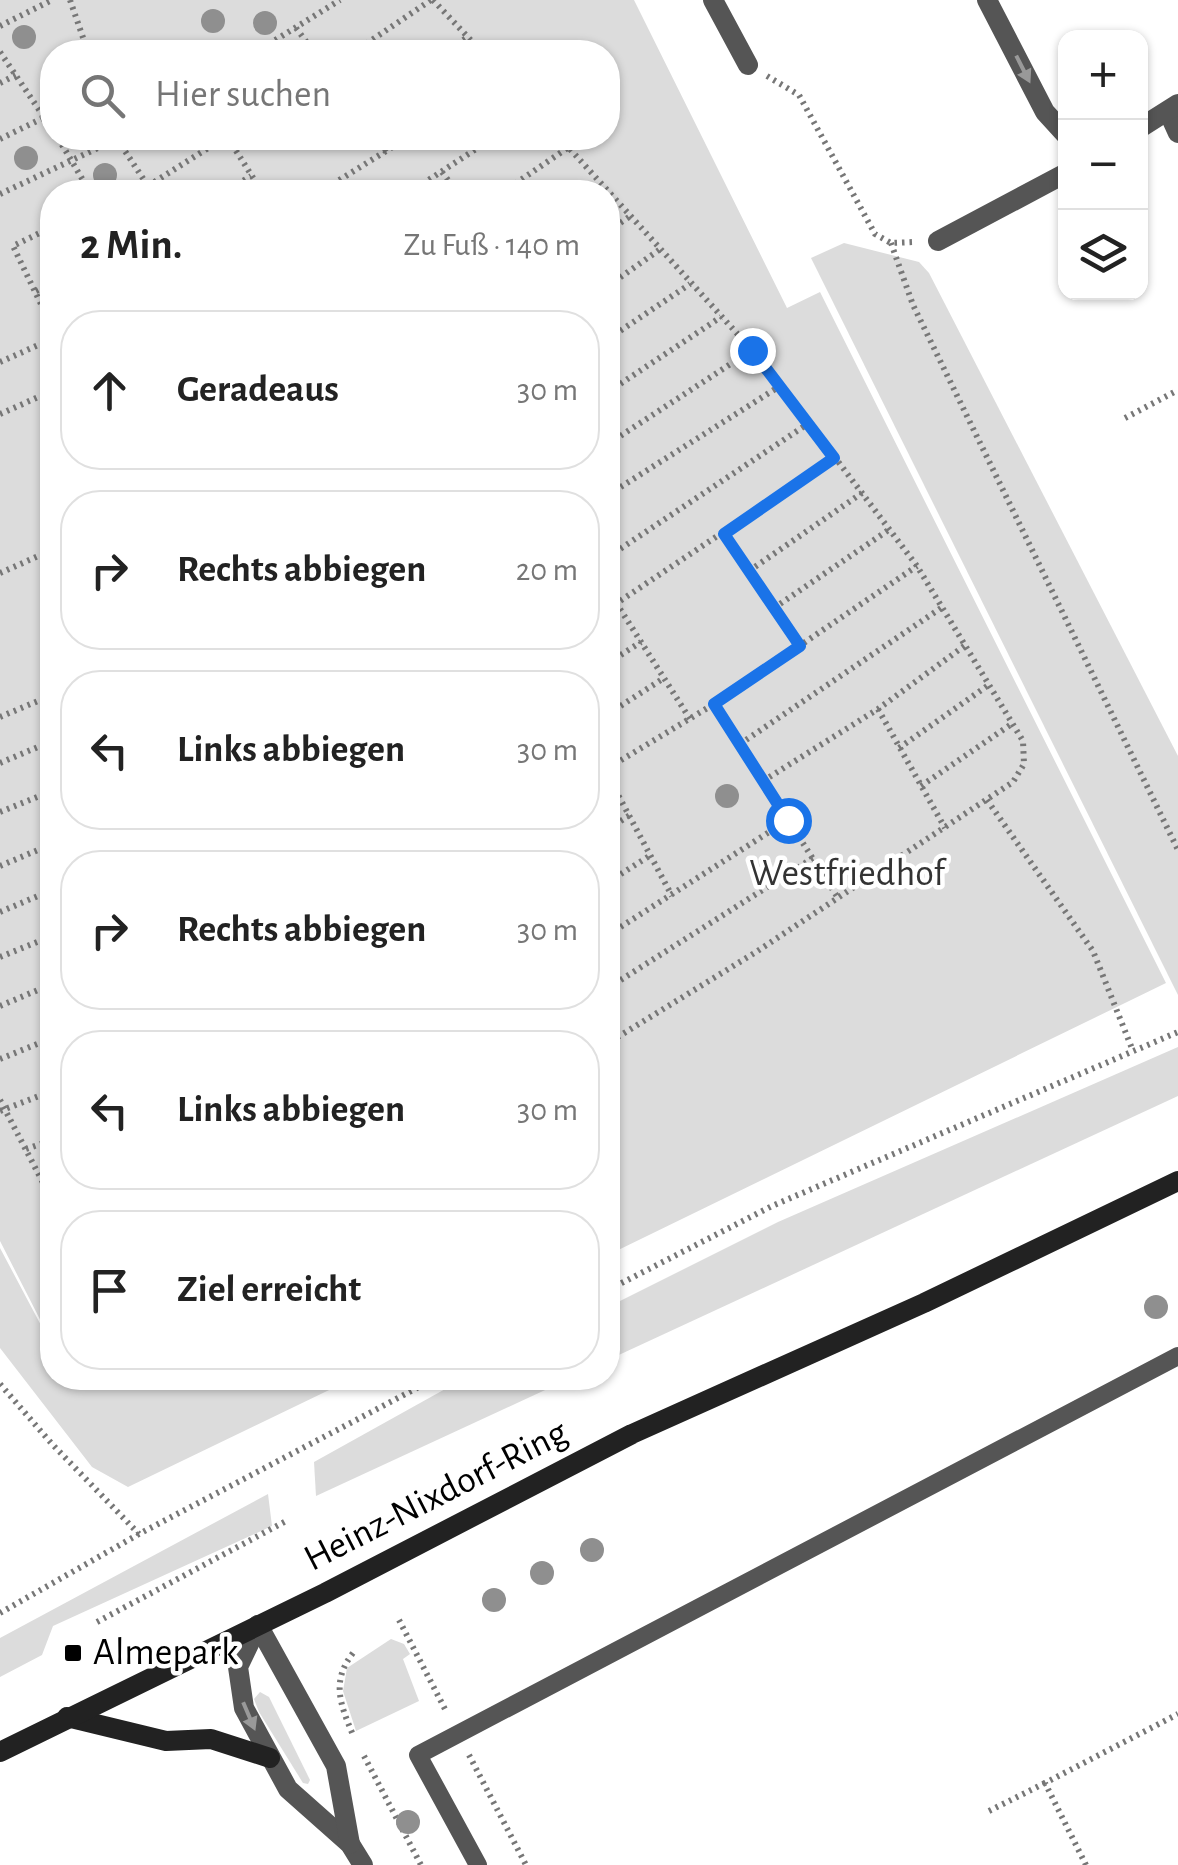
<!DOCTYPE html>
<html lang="de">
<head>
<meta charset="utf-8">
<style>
  :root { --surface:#fff; --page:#f2f2f2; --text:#222; --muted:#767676; --line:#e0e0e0 }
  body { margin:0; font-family:"Alegreya Sans",sans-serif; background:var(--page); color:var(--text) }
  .controls { position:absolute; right:30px; top:30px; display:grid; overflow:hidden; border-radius:20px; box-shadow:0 2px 8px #0004 }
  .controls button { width:90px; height:90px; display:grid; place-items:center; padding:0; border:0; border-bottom:2px solid var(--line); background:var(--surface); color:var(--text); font:50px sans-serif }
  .stop { position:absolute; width:30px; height:30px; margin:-22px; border:8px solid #1a73e8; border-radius:50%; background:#fff }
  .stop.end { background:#1a73e8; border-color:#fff; box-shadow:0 2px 10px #0008 }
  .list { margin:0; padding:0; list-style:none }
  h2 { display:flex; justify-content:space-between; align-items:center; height:130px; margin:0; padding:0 40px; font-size:42px }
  h2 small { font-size:32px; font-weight:400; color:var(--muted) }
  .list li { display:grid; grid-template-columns:65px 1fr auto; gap:30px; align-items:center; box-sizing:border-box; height:160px; margin:0 20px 20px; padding:0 20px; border:2px solid var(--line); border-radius:40px }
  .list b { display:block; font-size:38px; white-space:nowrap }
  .list em { font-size:32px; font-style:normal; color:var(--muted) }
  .icon { flex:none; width:55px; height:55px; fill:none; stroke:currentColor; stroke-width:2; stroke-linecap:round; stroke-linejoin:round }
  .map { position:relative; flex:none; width:1178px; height:1865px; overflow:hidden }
  .search { position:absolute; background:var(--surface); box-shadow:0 2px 8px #0004; left:40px; top:40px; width:580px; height:110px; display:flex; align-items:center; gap:25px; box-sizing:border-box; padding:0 35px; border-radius:40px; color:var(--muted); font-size:38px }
  .panel { position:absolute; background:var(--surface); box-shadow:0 2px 8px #0004; left:40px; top:180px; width:580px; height:1210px; border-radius:40px }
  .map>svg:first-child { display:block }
</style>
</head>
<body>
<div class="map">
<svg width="1178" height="1865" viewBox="0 0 1178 1865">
  <rect width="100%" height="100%" fill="#fff"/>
  <g fill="#dcdcdc" fill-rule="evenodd">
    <path d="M0 0H634L787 308 820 292 1166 983 608 1255V192H52V1343L0 1241ZM52 52H608V138H52Z"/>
    <path d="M844 243 919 262 929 273 1178 756V995L811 258Z"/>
    <path d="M1178 1047V1096L608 1360V1307L778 1222Z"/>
    <path d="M0 1248 52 1346V1378H354L128 1487 92 1467 0 1348Z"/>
    <path d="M465 1378H571L316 1496 314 1462Z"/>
    <path d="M268 1494 272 1526 53 1626 42 1655 0 1677V1638Z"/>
    <path d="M391 1639 404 1644 410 1654 403 1659 419 1701 356 1731 343 1691 347 1668Z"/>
    <path d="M260 1692 269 1697 310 1780 308 1784 303 1783 259 1712 254 1699Z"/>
  </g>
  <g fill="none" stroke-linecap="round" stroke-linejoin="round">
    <g stroke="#777" stroke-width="6" stroke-dasharray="2.5 5" stroke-linecap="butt">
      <path d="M70 0 88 52"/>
      <path d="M433 0 482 52"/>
      <path d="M0 26 52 0"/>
      <path d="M296 28 314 52"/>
      <path d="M0 52 52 129"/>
      <path d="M256 52 340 0"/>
      <path d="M354 52 431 0"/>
      <path d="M444 52 468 37"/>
      <path d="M767 76 799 95 875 234 891 243 914 242"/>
      <path d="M0 83 16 75"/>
      <path d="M58 138 90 192"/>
      <path d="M228 138 262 192"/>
      <path d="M376 138 386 152"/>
      <path d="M560 138 752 350 809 423 917 566 1023 741 1024 764 1013 782 756 952 608 1043"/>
      <path d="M0 139 45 117"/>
      <path d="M117 139 152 192"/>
      <path d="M442 172 457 192"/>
      <path d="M148 186 224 138"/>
      <path d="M224 192 251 176"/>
      <path d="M320 192 407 138"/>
      <path d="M410 192 493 138"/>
      <path d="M503 192 569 147"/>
      <path d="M0 194 119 138"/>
      <path d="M52 227 13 246 52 327"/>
      <path d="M608 231 629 217"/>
      <path d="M891 243 913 305 1178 850"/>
      <path d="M608 286 659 250"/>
      <path d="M36 291 52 283"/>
      <path d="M608 339 690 284"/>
      <path d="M0 362 52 339"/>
      <path d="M608 392 721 317"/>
      <path d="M0 414 52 391"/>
      <path d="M1125 418 1178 390"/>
      <path d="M608 444 752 350"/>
      <path d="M608 495 780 386"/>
      <path d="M724 534 800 646"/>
      <path d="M608 557 809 423"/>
      <path d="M749 571 862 493"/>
      <path d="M0 573 52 550"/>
      <path d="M608 590 690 719"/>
      <path d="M774 608 890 529"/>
      <path d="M608 609 834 458"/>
      <path d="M608 663 641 642"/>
      <path d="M714 704 838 898"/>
      <path d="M878 709 945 828"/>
      <path d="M608 714 664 678"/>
      <path d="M0 717 52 695"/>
      <path d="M740 744 944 606"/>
      <path d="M899 748 990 684"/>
      <path d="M0 763 52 741"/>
      <path d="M608 768 714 704 917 566"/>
      <path d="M608 776 672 896"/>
      <path d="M763 781 878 709 967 644"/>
      <path d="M921 786 1013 723"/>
      <path d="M987 800 1093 951 1133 1051"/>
      <path d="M0 812 52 791"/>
      <path d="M608 829 630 815"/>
      <path d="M0 866 52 844"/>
      <path d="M608 882 651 855"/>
      <path d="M0 912 52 890"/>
      <path d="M608 935 788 820"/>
      <path d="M0 957 52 936"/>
      <path d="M608 988 813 858"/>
      <path d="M0 1006 52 984"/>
      <path d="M0 1059 52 1038"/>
      <path d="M0 1100 52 1200"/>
      <path d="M0 1111 52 1091"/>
      <path d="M26 1149 52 1140"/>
      <path d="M608 1290 772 1206 1178 1032"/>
      <path d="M0 1384 52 1444 139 1534"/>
      <path d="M0 1613 139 1534 436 1378"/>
      <path d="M399 1620 447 1713"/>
      <path d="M97 1622 288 1520"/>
      <path d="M353 1653C331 1681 340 1704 353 1735"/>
      <path d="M469 1755 526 1865"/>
      <path d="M364 1756 421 1865"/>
      <path d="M989 1811 1045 1783"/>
      <path d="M1086 1865 1045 1783 1178 1714"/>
    </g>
    <path stroke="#555" stroke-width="18" d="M478 1865 418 1755 1178 1356"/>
    <g stroke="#555" stroke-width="20">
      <path d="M713 0 748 65"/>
      <path d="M987 0 1045 112 1066 135"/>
      <path d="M1168 111 1178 133"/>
      <path d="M1140 128 1178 104"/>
      <path d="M938 241 1066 173"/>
      <path d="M258 1625 238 1667 244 1708 288 1789 350 1844 363 1865"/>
      <path d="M258 1625 336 1766 350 1844"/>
    </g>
    <g stroke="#222" stroke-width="20">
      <path d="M67 1717 166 1741 211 1739 270 1758"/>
      <path d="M0 1752 325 1593 632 1434 924 1303 1178 1181"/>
    </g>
  </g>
  <g fill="#8f8f8f">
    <circle cx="213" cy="21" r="12"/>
    <circle cx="265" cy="23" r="12"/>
    <circle cx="24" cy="37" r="12"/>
    <circle cx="26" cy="158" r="12"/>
    <circle cx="105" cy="175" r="12"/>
    <circle cx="727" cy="796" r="12"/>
    <circle cx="1156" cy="1307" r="12"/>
    <circle cx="592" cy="1550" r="12"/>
    <circle cx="542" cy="1573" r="12"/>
    <circle cx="494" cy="1600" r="12"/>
    <circle cx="408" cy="1822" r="12"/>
  </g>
  <defs><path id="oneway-solid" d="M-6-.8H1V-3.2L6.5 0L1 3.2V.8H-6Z" transform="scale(2.5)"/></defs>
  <g fill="#999">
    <use href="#oneway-solid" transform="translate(1023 69) rotate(63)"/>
    <use href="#oneway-solid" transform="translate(249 1716) rotate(67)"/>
  </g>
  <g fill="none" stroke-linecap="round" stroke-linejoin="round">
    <path stroke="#1a73e8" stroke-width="12" d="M752 350 834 458 724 534 800 646 714 704 788 820"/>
  </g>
  <rect fill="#000" stroke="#fff" stroke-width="4" x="63" y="1643" width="20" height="20" rx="5"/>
  <g text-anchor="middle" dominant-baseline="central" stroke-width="9" stroke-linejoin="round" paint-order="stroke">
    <g font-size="38" fill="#333" stroke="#fff">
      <text x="847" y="874">Westfriedhof</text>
    </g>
    <g font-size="38" fill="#000" stroke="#fff">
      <text transform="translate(436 1496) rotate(-27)">Heinz-Nixdorf-Ring</text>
    </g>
    <g font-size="38" fill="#000" stroke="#fff" text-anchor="start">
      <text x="93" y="1653">Almepark</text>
    </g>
  </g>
</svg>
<div class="controls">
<button>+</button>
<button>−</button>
<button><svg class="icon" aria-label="layers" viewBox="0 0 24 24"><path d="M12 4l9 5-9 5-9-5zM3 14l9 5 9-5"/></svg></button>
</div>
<div class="stop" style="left:788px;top:820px"></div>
<div class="stop end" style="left:752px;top:350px"></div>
<div class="search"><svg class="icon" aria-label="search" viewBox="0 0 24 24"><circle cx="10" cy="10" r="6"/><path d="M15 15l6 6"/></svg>Hier suchen</div>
<section class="panel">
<h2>2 Min.<small>Zu Fuß · 140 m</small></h2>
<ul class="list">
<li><svg class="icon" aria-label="ahead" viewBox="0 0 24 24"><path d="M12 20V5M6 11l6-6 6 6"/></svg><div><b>Geradeaus</b></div><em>30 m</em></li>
<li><svg class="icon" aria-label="right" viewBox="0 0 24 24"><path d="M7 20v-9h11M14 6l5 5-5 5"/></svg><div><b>Rechts abbiegen</b></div><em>20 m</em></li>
<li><svg class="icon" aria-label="left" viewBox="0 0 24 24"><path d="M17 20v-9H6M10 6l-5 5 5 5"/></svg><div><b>Links abbiegen</b></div><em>30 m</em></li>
<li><svg class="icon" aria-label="right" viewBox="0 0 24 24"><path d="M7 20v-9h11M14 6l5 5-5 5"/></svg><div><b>Rechts abbiegen</b></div><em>30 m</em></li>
<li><svg class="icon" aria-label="left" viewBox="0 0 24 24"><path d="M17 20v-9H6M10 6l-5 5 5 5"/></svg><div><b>Links abbiegen</b></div><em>30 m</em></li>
<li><svg class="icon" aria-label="arrive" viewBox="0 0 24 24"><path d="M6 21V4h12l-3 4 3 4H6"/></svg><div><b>Ziel erreicht</b></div></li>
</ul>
</section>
</div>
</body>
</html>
